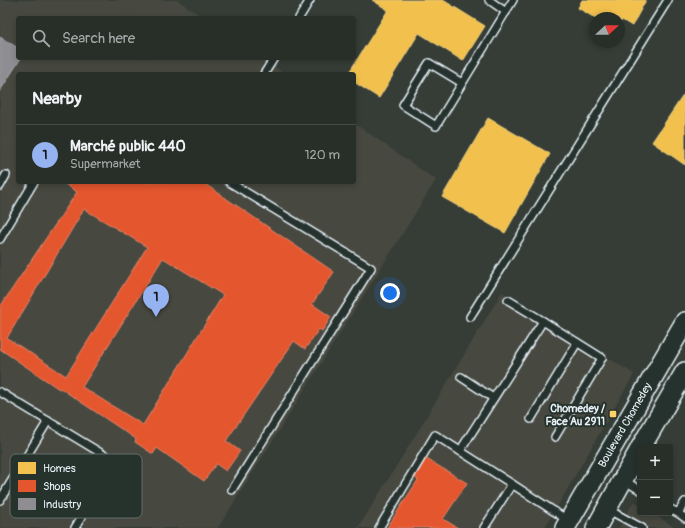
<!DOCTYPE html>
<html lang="en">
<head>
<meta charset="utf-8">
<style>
  :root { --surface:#282e28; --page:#303630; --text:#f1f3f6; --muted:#a5a8a8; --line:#444a45; --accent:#95b2f1 }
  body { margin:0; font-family:Pangolin,sans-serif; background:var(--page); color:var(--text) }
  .controls { position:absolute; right:12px; bottom:12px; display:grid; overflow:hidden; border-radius:4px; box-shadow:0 2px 6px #0003 }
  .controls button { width:36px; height:36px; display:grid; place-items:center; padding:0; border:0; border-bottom:1px solid var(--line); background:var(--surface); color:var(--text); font:20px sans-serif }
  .compass { position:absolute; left:589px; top:12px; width:36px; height:36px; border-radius:50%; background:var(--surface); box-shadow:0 2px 6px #0003; rotate:68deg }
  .you { position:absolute; left:390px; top:293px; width:14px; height:14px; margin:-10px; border:3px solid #fff; border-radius:50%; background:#1a73e8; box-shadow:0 0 0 6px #1a73e833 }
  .badge { display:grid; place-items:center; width:26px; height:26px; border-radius:50%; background:var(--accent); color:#111; font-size:13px; font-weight:700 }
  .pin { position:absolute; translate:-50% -33px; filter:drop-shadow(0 1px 2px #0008) }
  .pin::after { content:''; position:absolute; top:21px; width:14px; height:12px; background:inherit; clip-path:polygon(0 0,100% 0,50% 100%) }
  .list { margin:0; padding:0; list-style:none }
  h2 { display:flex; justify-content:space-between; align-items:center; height:52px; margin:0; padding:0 16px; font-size:17px }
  h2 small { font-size:13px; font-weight:400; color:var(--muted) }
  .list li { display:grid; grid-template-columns:26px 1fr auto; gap:12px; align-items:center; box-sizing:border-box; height:60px; padding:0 16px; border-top:1px solid var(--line) }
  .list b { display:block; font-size:15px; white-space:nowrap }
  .list p { margin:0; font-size:13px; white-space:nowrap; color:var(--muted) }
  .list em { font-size:13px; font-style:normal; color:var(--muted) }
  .icon { flex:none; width:22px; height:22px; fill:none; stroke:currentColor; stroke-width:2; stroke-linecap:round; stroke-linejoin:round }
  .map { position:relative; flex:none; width:685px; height:528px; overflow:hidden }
  .search { position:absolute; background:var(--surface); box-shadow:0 2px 6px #0003; left:16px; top:16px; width:340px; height:44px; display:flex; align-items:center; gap:10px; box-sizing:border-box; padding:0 14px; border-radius:4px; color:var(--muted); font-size:15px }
  .panel { position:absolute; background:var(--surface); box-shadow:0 2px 6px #0003; left:16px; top:72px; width:340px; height:112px; border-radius:4px }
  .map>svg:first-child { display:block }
</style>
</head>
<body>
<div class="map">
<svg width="685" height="528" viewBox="0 0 685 528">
  <rect width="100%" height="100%" fill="#353d36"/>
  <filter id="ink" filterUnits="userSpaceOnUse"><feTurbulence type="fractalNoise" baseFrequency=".025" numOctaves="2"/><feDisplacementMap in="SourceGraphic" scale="8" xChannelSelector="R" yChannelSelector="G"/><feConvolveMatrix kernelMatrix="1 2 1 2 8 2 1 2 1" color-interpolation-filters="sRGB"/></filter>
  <g filter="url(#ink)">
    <g fill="#474941">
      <path d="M0 0H177L204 18H18V58H264L284 74H18V182H354V123L436 180 218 528H0Z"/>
      <path d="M502 292 634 374 550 519 544 528H358L421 426Z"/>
      <path d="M634 501 640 505V513H652L676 528H619Z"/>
    </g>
    <g fill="#f2c14e" stroke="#efcf81">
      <path d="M372 0H443L485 26 463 61 419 33 379 98 354 82V74H348L388 10Z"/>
      <path d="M582 0H646L632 26 622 20 619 24V18H595L578 8Z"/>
      <path d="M684 94 685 95V165L652 142Z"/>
      <path d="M488 118 550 154 505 233 442 197Z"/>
    </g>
    <g fill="#e4572e" stroke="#e5856b" fill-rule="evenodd">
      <path d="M62 182H202L334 272 312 304 331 317 322 331 319 329 305 349 294 341 226 441 240 451 226 471 216 464 204 481 157 448 153 454 135 442 136 439 60 388 59 389 0 349V307L77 192ZM84 209 147 247 66 376 7 338ZM163 258 223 295 143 425 82 387Z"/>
      <path d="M425 458 467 483 443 519 458 528H387L418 480 414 477Z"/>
    </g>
    <path fill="#8d8d92" stroke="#a8abb1" d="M0 37 18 48V58H21L0 91Z"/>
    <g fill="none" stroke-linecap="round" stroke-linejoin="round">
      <g stroke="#e8f1f8" stroke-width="10">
        <g id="lane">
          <path d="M489 0 506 12"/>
          <path d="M299 18 310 0"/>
          <path d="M264 74 274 58"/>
          <path d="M462 83 429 63 403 105 436 126 513 0"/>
          <path d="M229 182 371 268 232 490"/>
          <path d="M0 186 6 175"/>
          <path d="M0 239 34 182"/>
          <path d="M508 300 543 321"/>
          <path d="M470 317 668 0"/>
          <path d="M461 377 493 398"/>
          <path d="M0 392 114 461 75 528"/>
          <path d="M531 419 577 343"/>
          <path d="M460 451 543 321 602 358 555 437"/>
          <path d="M623 480 640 490"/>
          <path d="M0 500 48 421"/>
          <path d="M607 509 642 528"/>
          <path d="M670 509 678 513 685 502"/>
          <path d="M678 513 685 518"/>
          <path d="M379 528 435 435 512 484"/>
          <path d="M484 528 512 484 569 521"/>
        </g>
      </g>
      <g stroke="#e8f1f8" stroke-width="22">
        <g id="secondary">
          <path d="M641 447 685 372"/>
          <path d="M565 528 685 322"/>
          <path d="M596 528 640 449"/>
        </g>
      </g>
      <use href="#lane" stroke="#26332d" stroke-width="7"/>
      <use href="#secondary" stroke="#26332d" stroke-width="19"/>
    </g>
  </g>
  <rect fill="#ffd166" stroke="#26332d" stroke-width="1.5" x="609" y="410" width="8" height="8" rx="2"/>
  <g text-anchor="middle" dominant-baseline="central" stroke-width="4" stroke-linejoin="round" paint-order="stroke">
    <g font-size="11" font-weight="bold" fill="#e8f1f8" stroke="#26332d" text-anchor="end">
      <text x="605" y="408">Chomedey /<tspan x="605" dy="13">Face Au 2911</tspan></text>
    </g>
    <g font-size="11" fill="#e8f1f8" stroke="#26332d">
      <text transform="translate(625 425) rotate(-60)">Boulevard Chomedey</text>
    </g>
  </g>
  <rect x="10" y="454" width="132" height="64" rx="6" fill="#26332d" stroke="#606c6a" stroke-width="1"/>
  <rect x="18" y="462" width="18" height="12" fill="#f2c14e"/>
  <rect x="18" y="480" width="18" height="12" fill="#e4572e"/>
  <rect x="18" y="498" width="18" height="12" fill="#8d8d92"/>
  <g font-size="11" fill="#e8f1f8">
    <text x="43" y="472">Homes</text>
    <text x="43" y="490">Shops</text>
    <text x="43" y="508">Industry</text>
  </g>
</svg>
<div class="controls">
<button>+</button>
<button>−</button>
</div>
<svg class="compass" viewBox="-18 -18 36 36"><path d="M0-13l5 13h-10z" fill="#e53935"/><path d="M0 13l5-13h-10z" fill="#a5a8a8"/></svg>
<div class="you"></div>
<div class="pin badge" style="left:156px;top:317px">1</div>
<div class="search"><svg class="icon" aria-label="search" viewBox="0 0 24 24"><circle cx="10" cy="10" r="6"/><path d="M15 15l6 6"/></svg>Search here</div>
<section class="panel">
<h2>Nearby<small></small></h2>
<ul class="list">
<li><span class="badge">1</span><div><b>Marché public 440</b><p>Supermarket</p></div><em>120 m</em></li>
</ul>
</section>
</div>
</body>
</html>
